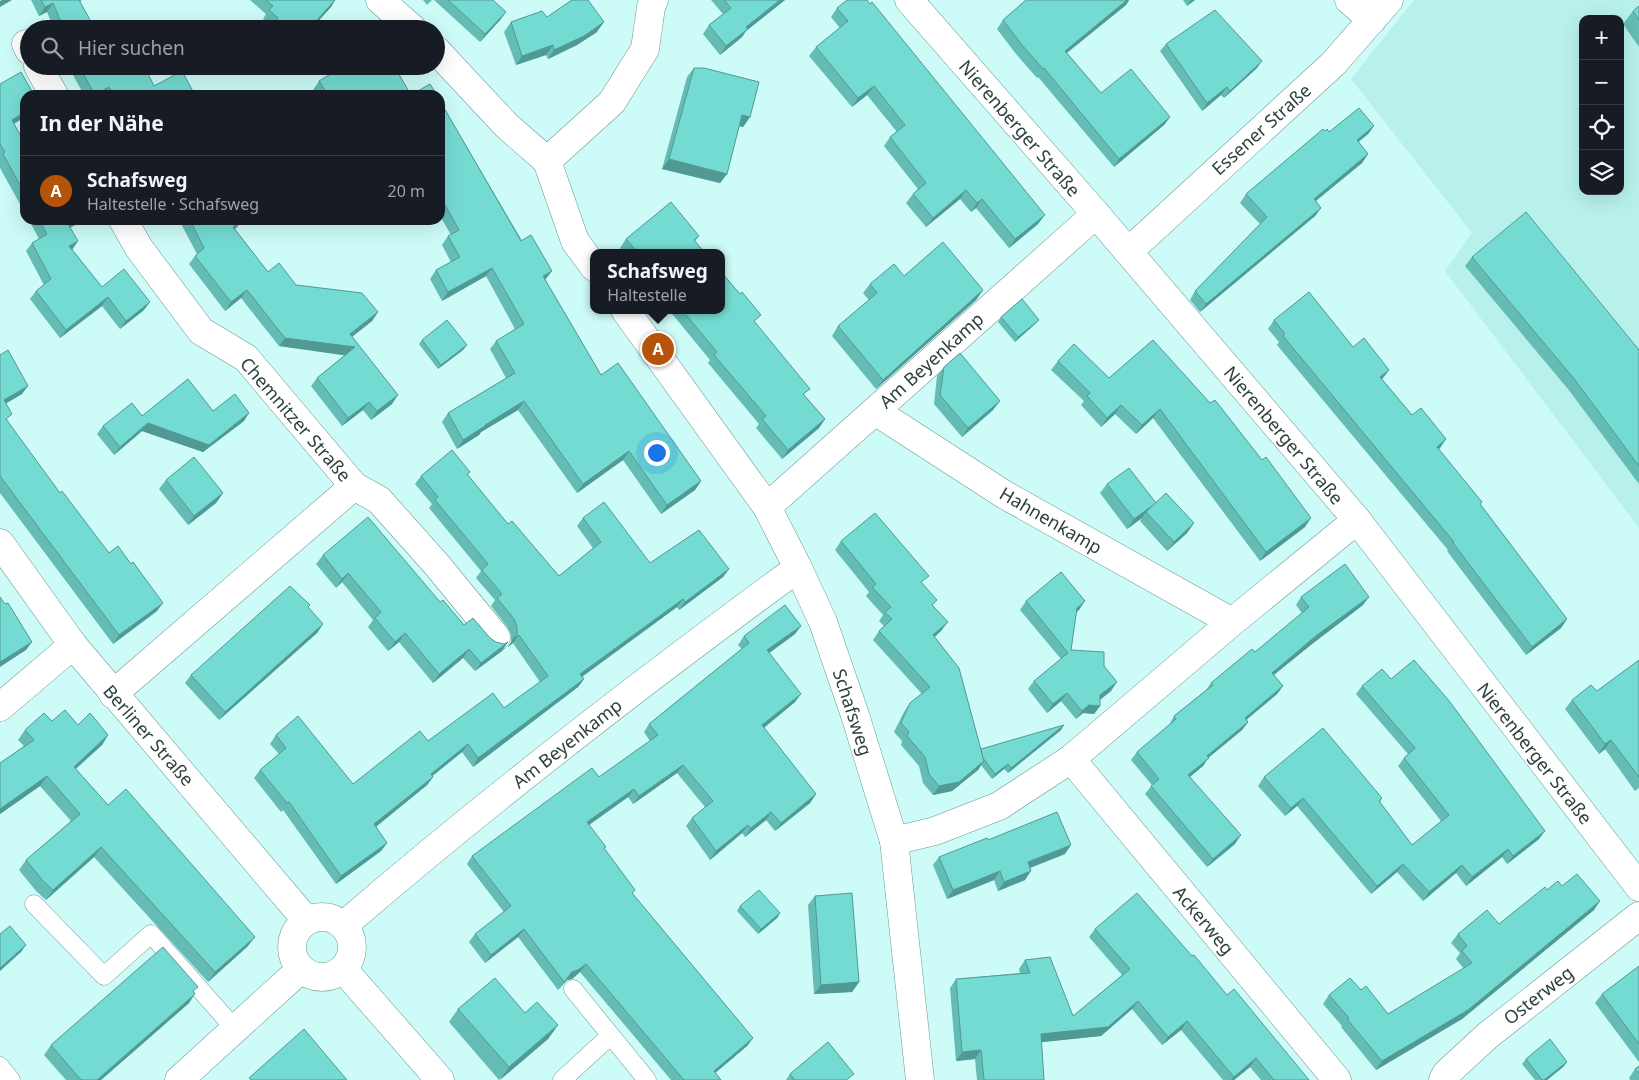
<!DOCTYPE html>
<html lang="de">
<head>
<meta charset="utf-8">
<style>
  :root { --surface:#171b24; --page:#20242c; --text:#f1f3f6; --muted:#9ea1a6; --line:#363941; --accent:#b45309 }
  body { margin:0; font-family:"Noto Sans",sans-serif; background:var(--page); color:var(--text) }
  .controls { position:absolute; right:15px; top:15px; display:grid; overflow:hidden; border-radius:10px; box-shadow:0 5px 20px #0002 }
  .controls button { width:45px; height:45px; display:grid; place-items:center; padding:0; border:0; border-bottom:1px solid var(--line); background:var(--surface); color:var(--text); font:25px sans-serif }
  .you { position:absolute; left:656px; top:452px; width:18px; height:18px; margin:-12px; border:4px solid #fff; border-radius:50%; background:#1a73e8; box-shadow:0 0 0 8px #1a73e833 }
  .badge { display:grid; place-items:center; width:32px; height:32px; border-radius:50%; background:var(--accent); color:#fff; font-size:16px; font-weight:700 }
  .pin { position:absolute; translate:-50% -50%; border:2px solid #fff; box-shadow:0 1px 5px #0006 }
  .popup { position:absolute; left:590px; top:249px; width:135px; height:65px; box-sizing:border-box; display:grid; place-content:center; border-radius:10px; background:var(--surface); filter:drop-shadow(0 1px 4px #0005); font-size:16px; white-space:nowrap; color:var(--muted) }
  .popup b { font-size:19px; color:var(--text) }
  .popup::after { content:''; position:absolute; left:50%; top:100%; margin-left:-10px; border:10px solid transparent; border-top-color:var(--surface) }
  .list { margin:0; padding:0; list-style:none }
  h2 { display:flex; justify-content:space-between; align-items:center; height:65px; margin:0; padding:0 20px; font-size:21px }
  h2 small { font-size:16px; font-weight:400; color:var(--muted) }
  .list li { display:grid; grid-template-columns:32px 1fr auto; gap:15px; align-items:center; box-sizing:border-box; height:70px; padding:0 20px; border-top:1px solid var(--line) }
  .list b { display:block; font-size:19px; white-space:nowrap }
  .list p { margin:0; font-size:16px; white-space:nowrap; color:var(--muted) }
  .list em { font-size:16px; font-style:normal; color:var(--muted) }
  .icon { flex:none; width:28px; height:28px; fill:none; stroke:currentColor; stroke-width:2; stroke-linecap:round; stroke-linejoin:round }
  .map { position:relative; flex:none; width:1639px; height:1080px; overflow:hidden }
  .search { position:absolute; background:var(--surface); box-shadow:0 5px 20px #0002; left:20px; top:20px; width:425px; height:55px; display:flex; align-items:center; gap:12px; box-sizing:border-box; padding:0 18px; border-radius:28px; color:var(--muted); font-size:19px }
  .panel { position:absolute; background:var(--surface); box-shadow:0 5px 20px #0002; left:20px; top:90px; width:425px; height:135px; border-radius:15px }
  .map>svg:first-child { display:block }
</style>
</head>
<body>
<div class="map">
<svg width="1639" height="1080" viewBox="0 0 1639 1080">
  <rect width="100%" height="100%" fill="#cdfbf7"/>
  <path fill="#b8f1eb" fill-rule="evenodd" d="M1414 0H1639V528L1445 271 1472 233 1351 79ZM1583 19H1620V191H1583Z"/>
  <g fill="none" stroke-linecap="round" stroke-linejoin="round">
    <g stroke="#6c9894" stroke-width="19">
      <g id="service">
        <path d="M34 904 104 976 151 934 235 1029"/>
        <path d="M573 989 647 1080"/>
        <path d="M0 1066 11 1080"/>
        <path d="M562 1080 610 1036"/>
      </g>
    </g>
    <g stroke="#6c9894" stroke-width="29">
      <g id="minor">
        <path d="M380 0 413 29"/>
        <path d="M909 0 1096 214 1357 520 1639 887"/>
        <path d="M1349 0 1372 20"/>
        <path d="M26 44 29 50"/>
        <path d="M436 50 506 125 547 161 575 241 594 267"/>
        <path d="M38 66 54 95"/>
        <path d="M547 161 612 102 645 49 651 7 654 0"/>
        <path d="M1128 252 1333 64 1389 0"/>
        <path d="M625 310 767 507 798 568 823 622 855 715 894 841 920 1080"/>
        <path d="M875 411 1005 495 1232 622"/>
        <path d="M354 486 379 500 437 565 496 637"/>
        <path d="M767 507 1096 214"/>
        <path d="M0 543 73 645 307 921"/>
        <path d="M113 694 354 486 246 358 201 331 139 248 123 220"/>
        <path d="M0 707 73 645"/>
        <path d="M1071 759 1337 1080"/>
        <path d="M894 841 935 831 999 806 1071 759 1232 622 1357 520"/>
        <circle cx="322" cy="947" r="30"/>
        <path d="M343 926C489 800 642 682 798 568"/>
        <path d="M343 969 440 1080"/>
        <path d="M179 1080 301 969"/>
        <path d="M1443 1080 1446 1074 1487 1036 1639 916"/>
      </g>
    </g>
    <use href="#service" stroke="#fff" stroke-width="18"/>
    <use href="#minor" stroke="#fff" stroke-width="28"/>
  </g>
  <g fill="#64bcb5">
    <path d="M31 0H82L80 2 95 29H54L47 12 39 16Z"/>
    <path d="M250 0H335L331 7 311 29H271L272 27 263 19 266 14Z"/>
    <path d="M423 0H432L427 5Z"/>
    <path d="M434 0H493L501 19 480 42Z"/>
    <path d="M711 0H785L746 31 742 37 720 55 703 34 709 25 723 14Z"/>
    <path d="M1026 0H1129L1126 5 1067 53 1101 93 1170 117 1164 125 1114 167 1038 77 1037 78 1016 54 997 29 1003 20Z"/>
    <path d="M1183 0H1195L1187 6Z"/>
    <path d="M1639 6V47L1623 24 1633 11Z"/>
    <path d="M837 8 1038 224 1009 248 976 208 971 212 960 199 926 227 906 203 913 194 918 189 884 146 890 137 897 132 867 95 852 107 809 56 816 47 840 28 831 17Z"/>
    <path d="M547 17 597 32 577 45 548 59 546 55 516 65 504 32 511 22Z"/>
    <path d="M1166 44 1257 68 1224 98 1221 95 1202 111 1160 51Z"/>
    <path d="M68 66H123L125 70 154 86 195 95H84Z"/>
    <path d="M333 66H394L411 95H316L313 90 319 81 336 71Z"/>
    <path d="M694 68 750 117 743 127 739 126 727 174 720 183 662 169 687 77Z"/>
    <path d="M0 84 25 95V117L14 124 25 144V213L0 168Z"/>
    <path d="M440 101 601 375 701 481 695 490 661 514 623 460 577 493 518 410 481 432 479 435 457 449 442 422 448 413 506 378 490 349 496 341 515 329 486 276 442 301 430 279 436 270 451 262 442 245 448 236 451 235 440 216Z"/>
    <path d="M1374 126 1368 134 1358 142 1368 154 1362 163 1316 201 1321 208 1315 216 1200 312 1190 300 1195 291 1260 224 1240 203 1246 194 1325 131 1329 132Z"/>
    <path d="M29 220H84L70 228 72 249 102 287 144 310 120 329 102 306 60 338 30 299 36 291 44 285 26 251 32 243 39 239Z"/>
    <path d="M179 220H242L237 227 235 229 268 272 296 285 378 312 372 321 352 337 392 404 371 420 363 410 342 426 311 386 317 378 345 355 279 346 241 298 225 311 189 264 195 256 197 254Z"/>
    <path d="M699 236 695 241 705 253H624L620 248 626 239Z"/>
    <path d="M1472 257 1639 350V484L1568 389 1465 266Z"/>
    <path d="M904 276 983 290 976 300 876 389 832 336 838 326 869 300 863 293 870 284Z"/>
    <path d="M669 310H722L756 323 805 396 825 419 819 428 782 459 756 428 759 424 708 363 710 360Z"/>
    <path d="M1001 317 1035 324 1015 342 998 322Z"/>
    <path d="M1274 320 1353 347 1389 370 1382 379 1412 415 1446 439 1439 449 1567 619 1561 628 1526 655 1447 551 1448 550 1277 345 1279 342 1268 329Z"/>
    <path d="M422 340 467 345 463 350 438 369 419 344Z"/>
    <path d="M1153 340 1305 527 1260 561 1153 418 1136 434 1115 414 1101 427 1081 405 1084 401 1051 370 1058 361 1109 378Z"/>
    <path d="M0 355 22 394 6 403 7 421 60 493 157 611 113 644 0 493Z"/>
    <path d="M944 367 993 410 962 437 934 404 937 376Z"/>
    <path d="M213 411 244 421 203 452 142 431 114 455 97 434 103 426 142 416Z"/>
    <path d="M467 475 508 524 559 576 593 548 577 526 583 518 650 563 729 569 723 577 679 610 677 607 582 676 584 679 578 687 473 767 462 752 432 776 433 777 427 785 376 827 387 843 381 851 336 884 283 810 281 812 254 778 260 770 279 754 270 744 276 735 353 784 428 741 504 708 540 682 513 643 508 647 511 642V635L508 628 491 606 495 600 476 578 481 571 429 508 432 504 415 484 421 476Z"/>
    <path d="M166 480 223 493 216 503 188 525 159 489Z"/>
    <path d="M1107 484 1156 503 1194 523 1187 533 1167 551 1140 521 1142 518 1127 529 1100 493Z"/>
    <path d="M841 541 923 584 933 606 941 631 934 637 981 749 1061 730 1008 773 1004 769 992 779 981 765 978 770 952 791 933 795 923 783 919 766 901 745 902 741 894 732 904 712 910 703 922 694 873 640 879 631 884 626 879 621 883 615 866 596 869 592 835 550Z"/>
    <path d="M323 555 440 602 464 625 490 638 502 651 475 671 463 658 433 683 399 642 388 651 368 627 373 620 342 582 336 588 316 564Z"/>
    <path d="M1301 597 1363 605 1312 644 1274 675 1283 686 1277 694 1246 720 1248 722 1242 730 1208 758 1203 766 1190 777 1235 844 1207 867 1145 794 1152 785 1131 760 1137 752 1169 725 1174 716 1206 690 1211 683 1255 652 1302 613 1296 605Z"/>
    <path d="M1026 601 1079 610 1076 612 1071 650 1104 666 1111 691 1100 699V706L1094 714 1083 713 1076 719 1061 701 1047 713 1028 689 1034 681 1061 659 1020 610Z"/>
    <path d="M308 608 323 624 317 633 219 720 185 683 191 675Z"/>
    <path d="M795 634 769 653 795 702 764 728 816 794 810 803 775 831 766 820 745 837 742 833 710 860 686 826 692 818 705 807 677 773 633 804 628 797 589 825 633 894 753 1038 747 1046 715 1073 721 1080H671L580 972 572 979 567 980 558 990 518 937 485 963 469 942 475 934 504 912 467 864 472 856 599 777 650 741 644 732 649 724 742 649 738 645 744 636Z"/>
    <path d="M1639 660V788L1635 791 1605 749 1599 754 1565 709 1572 700 1597 691Z"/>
    <path d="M1391 679 1539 839 1507 864 1502 857 1466 886 1456 873 1423 901 1397 872 1371 894 1297 806 1285 816 1258 786 1264 777 1382 798 1380 802 1412 845 1441 821 1398 766 1404 758 1408 754 1356 694 1362 686Z"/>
    <path d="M52 721 78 725 108 735 102 745 76 769 108 805 248 946 208 982 94 857 46 900 36 891 19 870 26 860 71 821 40 786 0 814V763L24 746 18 740 25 730Z"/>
    <path d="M988 840 1065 854 1030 868 1025 880 998 891 994 880 947 899 933 865 939 857Z"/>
    <path d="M1562 886 1594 910 1462 1019 1376 1070 1341 1027 1342 1026 1323 1004 1329 995 1361 990 1388 1014 1464 969 1456 959 1460 953 1451 943 1458 934 1499 924 1547 890Z"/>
    <path d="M815 896 859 982 852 992 814 994 808 905Z"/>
    <path d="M740 906 780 913 777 918 758 934 737 911Z"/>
    <path d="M1095 929 1192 956 1227 995 1309 1080H1261L1250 1067 1234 1080H1223L1181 1030 1162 1045 1132 1009 1101 1036 1041 1042 1044 1080H977L975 1059 956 1061 950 988 956 979 1020 973 1019 969 1025 960 1073 1016 1122 975 1089 937Z"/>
    <path d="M1639 966V1062L1595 1003 1602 994Z"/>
    <path d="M194 992 189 1003 101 1080H66L44 1055 51 1045Z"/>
    <path d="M458 1009 525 1013 558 1025 548 1039 499 1080 449 1022Z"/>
    <path d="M1526 1059 1567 1062 1563 1067 1547 1080H1535L1522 1064Z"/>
    <path d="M1639 1066V1080H1630L1629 1078 1635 1069Z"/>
    <path d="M790 1074 850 1080H786Z"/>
  </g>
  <g fill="#519994">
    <path d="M2 0H12L0 7V1Z"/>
    <path d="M335 0 331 7 311 29H309Z"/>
    <path d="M780 0H785L746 31 742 37 720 55 726 46 746 27Z"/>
    <path d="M1127 0H1129L1126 5 1059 59 1065 51Z"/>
    <path d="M1191 0H1195L1187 6Z"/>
    <path d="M53 3 47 12 39 16 45 7Z"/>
    <path d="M506 12 501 19 480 42 485 34Z"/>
    <path d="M604 22 597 32 577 45 548 59 554 50Z"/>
    <path d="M553 45 546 55 516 65 522 56Z"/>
    <path d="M1262 61 1257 68 1224 98 1230 91Z"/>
    <path d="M874 86 867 95 852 107 858 98Z"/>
    <path d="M109 87 103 95H94H95Z"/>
    <path d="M1227 87 1221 95 1202 111 1207 103Z"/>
    <path d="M25 112V117L6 128 12 120Z"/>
    <path d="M742 115 750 117 743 127 735 125Z"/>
    <path d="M1170 117 1164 125 1114 167 1119 159Z"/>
    <path d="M1374 126 1368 134 1351 148 1357 140Z"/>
    <path d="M1368 154 1362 163 1308 207 1314 199Z"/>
    <path d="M669 159 727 174 720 183 662 169Z"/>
    <path d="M966 190 960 199 926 227 933 218Z"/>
    <path d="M982 199 976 208 971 212 977 203Z"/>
    <path d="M1321 208 1315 216 1200 312 1206 304Z"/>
    <path d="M1045 215 1038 224 1009 248 1015 239Z"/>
    <path d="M74 220H84L62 232 68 224Z"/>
    <path d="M242 220 237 227 227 235 233 227Z"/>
    <path d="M78 241 72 250 69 246Z"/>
    <path d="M492 268 486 276 442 301 448 292Z"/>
    <path d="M552 271 545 280 543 276Z"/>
    <path d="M247 290 241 298 225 311 231 302Z"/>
    <path d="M983 290 976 300 876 389 883 380Z"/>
    <path d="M108 297 102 306 60 338 66 330Z"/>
    <path d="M150 302 144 310 120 329 126 321Z"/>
    <path d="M378 312 372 321 344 343 350 334Z"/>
    <path d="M1039 320 1035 324 1015 342 1018 337Z"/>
    <path d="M285 338 355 347 349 356 279 346Z"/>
    <path d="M467 345 463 350 438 369 441 365Z"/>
    <path d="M1389 370 1383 378 1374 385 1380 377Z"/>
    <path d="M28 386 22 394 0 407 4 400Z"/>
    <path d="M398 395 392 404 371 420 377 411Z"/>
    <path d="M524 401 518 410 481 432 479 435 457 449 463 440 485 425Z"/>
    <path d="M1000 401 993 410 962 437 968 428Z"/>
    <path d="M369 402 363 410 342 426 348 418Z"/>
    <path d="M1121 405 1115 414 1101 427 1107 418Z"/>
    <path d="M1160 409 1153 418 1136 434 1142 425Z"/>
    <path d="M249 413 244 421 203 452 142 431 114 455 120 447 148 423Z"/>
    <path d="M825 419 819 428 782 459 788 450Z"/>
    <path d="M1446 439 1440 448 1431 455 1437 447Z"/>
    <path d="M629 451 623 460 577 493 583 484Z"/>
    <path d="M701 481 695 490 661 514 667 505Z"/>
    <path d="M223 493 216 503 188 525 194 516Z"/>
    <path d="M1156 503 1146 512 1142 518 1127 529 1134 519Z"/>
    <path d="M1311 518 1305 527 1260 561 1266 552Z"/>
    <path d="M1194 523 1187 533 1167 551 1174 542Z"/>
    <path d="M729 569 723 577 679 610 685 602Z"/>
    <path d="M348 573 342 582 336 588 342 579Z"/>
    <path d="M1369 597 1363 605 1312 644 1266 681 1272 673 1317 635Z"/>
    <path d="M683 599 677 607 575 682 580 674Z"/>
    <path d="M1085 601 1079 610 1071 617 1077 608Z"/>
    <path d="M163 603 157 611 113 644 119 635Z"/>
    <path d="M1567 619 1561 628 1526 655 1532 647Z"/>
    <path d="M948 622 941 631 927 644 933 635Z"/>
    <path d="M323 624 317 633 219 720 225 712Z"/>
    <path d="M801 626 795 634 761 659 767 650Z"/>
    <path d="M405 633 399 642 388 651 395 642Z"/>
    <path d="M519 635 513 643 508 647 513 639Z"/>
    <path d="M32 642 26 650 0 667V662Z"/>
    <path d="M508 642 502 651 475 671 481 663Z"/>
    <path d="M469 649 463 658 433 683 439 674Z"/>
    <path d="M584 679 578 687 473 767 478 758Z"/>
    <path d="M1117 682 1111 691 1095 704 1100 695Z"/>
    <path d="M1283 686 1277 694 1239 726 1245 718Z"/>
    <path d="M1067 693 1061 701 1047 713 1053 704Z"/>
    <path d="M801 694 795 702 756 734 762 725Z"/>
    <path d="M1089 705 1100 706 1094 714 1083 713 1076 719 1082 711Z"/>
    <path d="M1248 722 1242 730 1208 758 1203 766 1182 783 1188 775 1207 756Z"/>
    <path d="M1064 725 1061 730 1008 773 1011 768Z"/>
    <path d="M108 735 102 745 67 776 74 767Z"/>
    <path d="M1611 740 1605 749 1599 754 1605 744Z"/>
    <path d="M468 744 462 752 425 782 431 774Z"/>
    <path d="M984 761 978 770 952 791 933 795 939 786Z"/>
    <path d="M1008 764 1004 769 992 779 995 774Z"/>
    <path d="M683 765 677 773 633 804 639 796Z"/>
    <path d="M47 776 40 786 0 814V809Z"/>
    <path d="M433 777 427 785 368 833 374 824Z"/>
    <path d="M634 789 628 797 582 830 587 822Z"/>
    <path d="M816 794 810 803 775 831 781 823Z"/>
    <path d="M1303 798 1297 806 1285 816 1291 808Z"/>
    <path d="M771 812 766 820 745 837 751 828Z"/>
    <path d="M748 825 742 833 710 860 716 851Z"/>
    <path d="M1545 831 1539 839 1507 864 1513 856Z"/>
    <path d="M1241 835 1235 844 1207 867 1213 859Z"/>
    <path d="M387 843 381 851 336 884 341 876Z"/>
    <path d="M1071 845 1065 854 1022 871 1028 862Z"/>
    <path d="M101 847 94 857 46 900 53 890Z"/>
    <path d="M1508 849 1502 857 1466 886 1472 877Z"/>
    <path d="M1403 864 1397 872 1371 894 1377 886Z"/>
    <path d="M1462 865 1456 873 1423 901 1429 892Z"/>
    <path d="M1000 871 994 880 947 899 953 890Z"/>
    <path d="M1031 871 1025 880 998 891 1004 882Z"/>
    <path d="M1600 901 1594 910 1462 1019 1376 1070 1382 1061Z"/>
    <path d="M780 913 777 918 758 934 761 929Z"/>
    <path d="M524 929 518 937 485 963 491 955Z"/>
    <path d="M255 937 248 946 208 982 215 972Z"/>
    <path d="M26 945 21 952 0 971V968Z"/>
    <path d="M586 964 580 972 572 979 567 980 558 990 572 972Z"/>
    <path d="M859 982 852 992 814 994 821 985Z"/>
    <path d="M195 994 189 1003 101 1080H97Z"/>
    <path d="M1138 1001 1132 1009 1101 1036 1034 1043 1041 1034Z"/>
    <path d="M1187 1021 1181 1030 1162 1045 1168 1037Z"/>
    <path d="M558 1025 548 1039 500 1080 509 1067Z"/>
    <path d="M753 1038 747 1046 708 1079 714 1071Z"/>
    <path d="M981 1050 975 1059 956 1061 962 1052Z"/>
    <path d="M1256 1058 1250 1067 1234 1080H1231L1234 1077Z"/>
    <path d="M1567 1062 1563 1067 1547 1080H1544Z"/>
  </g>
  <g fill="#74dbd3" stroke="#519994">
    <path d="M41 0H79L95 29H64L53 3 45 7Z"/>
    <path d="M266 0H335L309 29H286L277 20 278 18 269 10 273 6Z"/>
    <path d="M448 0H493L506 12 485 34Z"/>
    <path d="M572 0H588L604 22 584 36 554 50 553 45 522 56 511 22 542 11 547 17Z"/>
    <path d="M724 0H780L746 27 748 29 726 46 709 25 731 8Z"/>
    <path d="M847 0H867L870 4 872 2 1045 215 1015 239 982 199 977 203 966 190 933 218 913 194 926 183 890 137 905 125 874 86 858 98 816 47 848 21 837 8Z"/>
    <path d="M1026 0H1127L1065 51 1101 93 1131 69 1170 117 1119 159 1044 68 1043 69 1022 45 1003 20Z"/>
    <path d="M1639 6V20L1633 11Z"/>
    <path d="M1215 10 1262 61 1230 91 1227 87 1207 103 1166 44Z"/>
    <path d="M79 66H123L125 70 133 66H144L154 86 182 71 195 95H113L109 87 95 95Z"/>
    <path d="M344 66H394L411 95H328L319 81Z"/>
    <path d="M694 68H704L759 82 750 117 742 115 727 174 669 159Z"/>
    <path d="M21 72 34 95H25V112L12 120 25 144V194L3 154 5 152 0 144V84Z"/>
    <path d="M430 84 437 95H411Z"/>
    <path d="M440 101 521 241 531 235 552 271 543 276 601 375 618 363 701 481 667 505 629 451 583 484 524 401 485 425V426L463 440 448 413 515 373 496 341 524 324 492 268 448 292 436 270 460 257 448 236 459 230 440 196Z"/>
    <path d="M1359 108 1374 126 1357 140 1368 154 1314 199 1321 208 1206 304 1195 291 1267 217 1246 194 1323 129 1325 131 1327 129 1329 132Z"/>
    <path d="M671 202 699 236 694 240 705 253H638L626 239Z"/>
    <path d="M1526 212 1639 350V466L1575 380 1472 257Z"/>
    <path d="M39 220H74L68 224 78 241 69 246 102 287 124 269 150 302 126 321 108 297 66 330 36 291 51 279 32 243 47 234Z"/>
    <path d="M190 220H242L233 227 268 272 279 263 296 285 362 293 378 312 350 334 398 395 377 411 369 402 348 418 317 378 355 347 285 338 247 290 231 302 195 256 204 248Z"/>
    <path d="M943 242 983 290 883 380 838 326 877 293 870 284 894 264 904 276Z"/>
    <path d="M722 273 740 294 742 292 761 315 754 321 810 389 803 394 825 419 788 450 762 419 766 416 714 355 717 352 682 310H722Z"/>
    <path d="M1309 292 1353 347 1364 338 1389 370 1380 377 1412 415 1421 408 1446 439 1437 447 1482 502 1480 504 1567 619 1532 647 1453 543 1454 542 1283 336 1285 334 1274 320Z"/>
    <path d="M1022 299 1039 320 1018 337 1001 317Z"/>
    <path d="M447 320 467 345 441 365 422 340Z"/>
    <path d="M1153 340 1210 403 1215 400 1262 460 1266 457 1311 518 1266 552 1160 409 1142 425 1121 405 1107 418 1087 396 1090 393 1058 361 1074 344 1109 378Z"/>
    <path d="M8 350 28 386 4 400 12 414 6 419 60 493 62 491 109 553 118 546 131 564 133 562 163 603 119 635 0 476V355Z"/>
    <path d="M960 353 1000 401 968 428 940 395 944 367Z"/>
    <path d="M188 379 213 411 235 394 249 413 209 445 148 423 120 447 103 426 132 403 142 416Z"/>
    <path d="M452 450 470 472 467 474 508 524 512 521 559 576 601 542 583 518 604 502 650 563 699 530 729 569 685 602 683 599 580 674 584 679 478 758 468 744 431 774 433 777 374 824 387 843 341 876 289 802 287 803 260 770 286 748 276 735 298 716 353 784 420 731 428 741 493 693 504 708 548 676 519 635 513 639 517 634V627L514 619 497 598 502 594 482 570 488 564 435 500 438 497 421 476Z"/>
    <path d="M194 457 223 493 194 516 166 480Z"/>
    <path d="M1129 468 1156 503 1134 519 1107 484Z"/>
    <path d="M1166 493 1194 523 1174 542 1146 512Z"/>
    <path d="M875 513 929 576 921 582 937 600 932 605 948 622 933 635 959 668 984 761 959 782 939 786 929 774 925 757 907 736 909 732 901 723 910 703 930 687 879 631 892 619 885 612 891 607 872 587 876 584 841 541Z"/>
    <path d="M368 517 440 602 443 600 464 625 473 618 490 638 496 642 504 644 508 642 481 663 469 649 439 674 405 633 395 642 375 618 381 612 348 573 342 579 323 555Z"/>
    <path d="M1345 564 1369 597 1317 635 1272 673 1283 686 1245 718 1248 722 1207 756 1209 758 1188 775 1241 835 1213 859 1151 786 1159 779 1137 752 1176 719 1174 716 1213 685 1211 683 1252 649 1255 652 1309 607 1301 597Z"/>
    <path d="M1061 572 1085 601 1077 608 1071 650 1104 652V666L1117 682 1100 695V706L1089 705 1082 711 1067 693 1053 704 1034 681 1068 653 1026 601Z"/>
    <path d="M290 586 310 605 308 607 323 624 225 712 191 675Z"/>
    <path d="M0 597 5 604 8 603 32 642 0 662Z"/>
    <path d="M785 605 801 626 767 650 801 694 762 725 816 794 781 823 771 812 751 828 748 825 716 851 692 818 713 801 683 765 639 796 634 789 587 822 606 847 604 848 635 890 632 893 753 1038 714 1071 721 1080H684L586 964 578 970 572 972 564 982 524 929 491 955 475 934 511 906 472 856 592 768 599 777 658 735 649 724 749 643 744 636Z"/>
    <path d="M1414 660 1450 702 1545 831 1513 856 1508 849 1472 877 1462 865 1429 892 1403 864 1377 886 1303 798 1291 808 1264 777 1323 728 1382 798 1379 801 1412 845 1449 815 1404 758 1415 748 1362 686 1382 669 1391 679Z"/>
    <path d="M1639 660V777L1611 740 1605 744 1572 700 1591 685 1597 691Z"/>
    <path d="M65 710 78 725 90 713 108 735 74 767 108 805 126 789 255 937 215 972 101 847 53 890 43 881 26 860 80 814 47 776 0 809V763L34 740 25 730 44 713 52 721Z"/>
    <path d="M1064 725 1011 768 1008 764 995 774 983 758 981 749Z"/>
    <path d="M1057 812 1071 845 1028 862 1031 871 1004 882 1000 871 953 890 939 857 987 838 988 840Z"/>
    <path d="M1577 874 1600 901 1468 1010 1382 1061 1347 1019 1349 1018 1329 995 1350 978 1361 990 1366 986 1388 1014 1472 963 1462 951 1467 946 1458 934 1487 910 1499 924 1545 887 1547 890 1558 881 1562 886Z"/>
    <path d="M759 890 780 913 761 929 740 906Z"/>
    <path d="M852 893 859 982 821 985 815 896Z"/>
    <path d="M1137 893 1192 956 1194 955 1227 995 1234 989 1309 1080H1274L1256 1058 1234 1077 1187 1021 1168 1037 1138 1001 1108 1027 1041 1034 1044 1080H984L981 1050 962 1052 956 979 1030 973 1025 960 1050 957 1073 1016 1130 969 1095 929Z"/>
    <path d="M10 926 26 945 0 968V934Z"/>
    <path d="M163 947 198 987 193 991 195 994 97 1080H81L51 1045Z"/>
    <path d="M1639 966V1044L1602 994Z"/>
    <path d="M495 978 525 1013 537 1002 558 1025 509 1067 458 1009Z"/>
    <path d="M304 1029 347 1080H251L249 1078Z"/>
    <path d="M1550 1039 1567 1062 1544 1080H1542L1526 1059Z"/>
    <path d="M828 1042 854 1074 846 1080H795L790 1074Z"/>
    <path d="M1639 1066V1074L1635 1069Z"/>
  </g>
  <g text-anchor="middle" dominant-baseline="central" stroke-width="4" stroke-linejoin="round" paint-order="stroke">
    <g font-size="18" fill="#2d403e" stroke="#fefefe">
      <text transform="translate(1020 128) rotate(49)">Nierenberger Straße</text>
      <text transform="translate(1261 129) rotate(-42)">Essener Straße</text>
      <text transform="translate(931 360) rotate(-42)">Am Beyenkamp</text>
      <text transform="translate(296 419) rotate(49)">Chemnitzer Straße</text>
      <text transform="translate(1284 435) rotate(50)">Nierenberger Straße</text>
      <text transform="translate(1051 520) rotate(30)">Hahnenkamp</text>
      <text transform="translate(853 712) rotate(72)">Schafsweg</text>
      <text transform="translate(149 735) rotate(49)">Berliner Straße</text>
      <text transform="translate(567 743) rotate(-38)">Am Beyenkamp</text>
      <text transform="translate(1535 753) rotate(52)">Nierenberger Straße</text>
      <text transform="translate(1204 920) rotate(50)">Ackerweg</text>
      <text transform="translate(1538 995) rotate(-38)">Osterweg</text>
    </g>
  </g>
</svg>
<div class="controls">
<button>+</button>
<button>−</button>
<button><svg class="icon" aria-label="locate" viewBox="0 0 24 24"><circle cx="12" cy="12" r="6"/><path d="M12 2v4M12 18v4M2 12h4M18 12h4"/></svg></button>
<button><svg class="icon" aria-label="layers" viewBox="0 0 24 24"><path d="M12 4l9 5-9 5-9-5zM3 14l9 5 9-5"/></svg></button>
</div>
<div class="you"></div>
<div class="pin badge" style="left:658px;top:349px">A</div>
<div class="popup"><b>Schafsweg</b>Haltestelle</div>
<div class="search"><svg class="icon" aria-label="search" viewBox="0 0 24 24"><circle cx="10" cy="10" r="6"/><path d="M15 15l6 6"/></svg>Hier suchen</div>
<section class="panel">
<h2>In der Nähe<small></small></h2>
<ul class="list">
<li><span class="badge">A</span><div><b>Schafsweg</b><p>Haltestelle · Schafsweg</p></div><em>20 m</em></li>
</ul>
</section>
</div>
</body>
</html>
